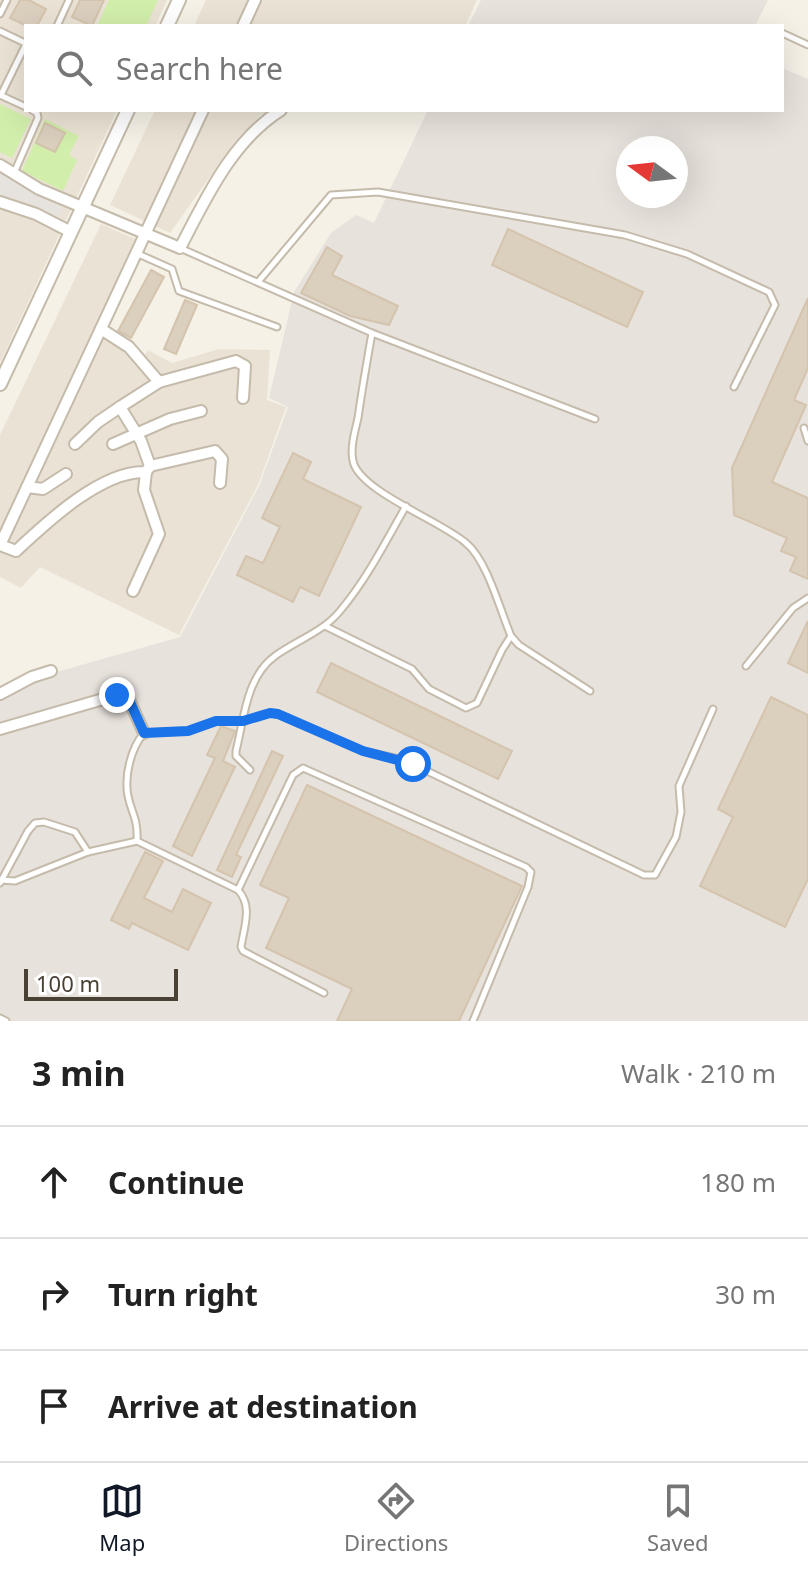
<!DOCTYPE html>
<html lang="en">
<head>
<meta charset="utf-8">
<style>
  :root { --surface:#fff; --page:#f6f6f6; --text:#222; --muted:#767676; --line:#e0e0e0; --accent:#111827 }
  body { margin:0; font-family:"Noto Sans",sans-serif; background:var(--page); color:var(--text) }
  .compass { position:absolute; left:616px; top:136px; width:72px; height:72px; border-radius:50%; background:var(--surface); box-shadow:0 8px 32px #0002; rotate:285deg }
  .scale { position:absolute; left:24px; bottom:20px; width:154px; box-sizing:border-box; padding-left:8px; border:4px solid #4a4135; border-top:0; font-size:22px; line-height:28px; white-space:nowrap; color:#4a4135; -webkit-text-stroke:6px #fff; paint-order:stroke }
  .stop { position:absolute; width:24px; height:24px; margin:-18px; border:6px solid #1a73e8; border-radius:50%; background:#fff }
  .stop.end { background:#1a73e8; border-color:#fff; box-shadow:0 2px 8px #0008 }
  .list { margin:0; padding:0; list-style:none }
  h2 { display:flex; justify-content:space-between; align-items:center; height:104px; margin:0; padding:0 32px; font-size:34px }
  h2 small { font-size:26px; font-weight:400; color:var(--muted) }
  .list li { display:grid; grid-template-columns:52px 1fr auto; gap:24px; align-items:center; box-sizing:border-box; height:112px; padding:0 32px; border-top:2px solid var(--line) }
  .list b { display:block; font-size:30px; white-space:nowrap }
  .list em { font-size:26px; font-style:normal; color:var(--muted) }
  .icon { flex:none; width:44px; height:44px; fill:none; stroke:currentColor; stroke-width:2; stroke-linecap:round; stroke-linejoin:round }
  .map { position:relative; flex:none; width:808px; height:1021px; overflow:hidden }
  .search { position:absolute; background:var(--surface); box-shadow:0 8px 32px #0002; left:24px; right:24px; top:24px; height:88px; display:flex; align-items:center; gap:20px; box-sizing:border-box; padding:0 28px; border-radius:0px; color:var(--muted); font-size:30px }
  .sheet { height:440px; background:var(--surface) }
  nav { display:flex; justify-content:space-around; align-items:center; box-sizing:border-box; height:112px; border-top:2px solid var(--line); background:var(--surface); font-size:22px; color:var(--muted) }
  nav a { display:grid; justify-items:center; gap:4px }
  nav .on { color:var(--accent) }
  .map>svg:first-child { display:block }
</style>
</head>
<body>
<div class="map">
<svg width="808" height="1021" viewBox="0 0 808 1021">
  <rect width="100%" height="100%" fill="#f5f1e7"/>
  <g fill="#eae3d5">
    <path d="M0 0H167L155 26H26V110H117L0 363Z"/>
    <path d="M206 0H477L465 26H194Z"/>
    <path d="M155 110H272L260 116 236 140 170 233 110 205Z"/>
    <path d="M101 224 135 239 95 329 121 347 138 366 148 350 172 363 219 349 270 350 267 400 286 407 258 485 179 635 40 567 21 588 0 577V435Z"/>
  </g>
  <g fill="#e8e2dc" fill-rule="evenodd">
    <path d="M481 0H768L755 26H468Z"/>
    <path d="M782 68 808 79V1021H0V699L60 671 180 637 259 486 288 407 269 398 294 292 331 233 356 215 374 223 428 110H782ZM628 148H676V196H628Z"/>
  </g>
  <g fill="#d2eeab">
    <path d="M109 0H158L146 26H97Z"/>
    <path d="M0 104 31 119 12 158 0 152Z"/>
    <path d="M45 119 79 136 69 155 77 160 63 191 22 171Z"/>
  </g>
  <path fill="#e6e3df" d="M0 172 32 193 64 208 58 218 29 203 0 195Z"/>
  <g fill="#dbcfbe" stroke="#d4c4ad" stroke-width="2">
    <path d="M20 0H29L46 9 37 26H27L10 18Z"/>
    <path d="M80 0H104L92 26 72 17Z"/>
    <path d="M45 123 65 133 55 152 36 143Z"/>
    <path d="M508 229 643 292 627 327 492 265Z"/>
    <path d="M327 247 342 256 332 275 398 306 389 325 350 316 301 293Z"/>
    <path d="M151 270 164 277 131 338 118 331Z"/>
    <path d="M808 298V368L794 400 806 405 772 482 808 498V579L790 571 796 557 781 551 787 538 734 515 732 468Z"/>
    <path d="M185 300 197 305 176 354 164 349Z"/>
    <path d="M293 453 311 462 303 479 361 507 319 596 300 587 293 602 237 575 246 556 263 563 280 527 262 518Z"/>
    <path d="M808 621V673L788 663Z"/>
    <path d="M331 663 512 751 498 779 317 692Z"/>
    <path d="M771 697 808 715V879L785 927 700 886 733 817 718 809Z"/>
    <path d="M221 726 235 731 223 761 235 767 192 856 173 846 215 758 207 755Z"/>
    <path d="M272 751 283 756 236 855 241 857 232 877 217 870Z"/>
    <path d="M307 785 522 886 459 1021H337L352 989 266 948 289 898 260 885Z"/>
    <path d="M145 852 163 861 144 898 172 912 183 889 211 903 188 950 132 923 129 929 111 920Z"/>
  </g>
  <g fill="none" stroke-linecap="round" stroke-linejoin="round">
    <g stroke="#c5bbab" stroke-width="9">
      <g id="service">
        <path d="M0 14 7 0"/>
        <path d="M57 26 69 0"/>
        <path d="M0 31 25 43"/>
        <path d="M782 33 808 45"/>
        <path d="M0 95 26 107"/>
        <path d="M1 95 26 44"/>
        <path d="M14 173 38 118 37 113 32 110"/>
        <path d="M180 248 372 333 595 419"/>
        <path d="M136 253 172 269 179 291 277 327"/>
        <path d="M258 282 331 195 378 192 625 235 687 254 769 292 775 305 734 387"/>
        <path d="M372 333C367 361 362 390 358 418 355 431 350 448 353 461 359 491 441 521 466 543 487 560 500 610 511 636L519 645 590 691"/>
        <path d="M804 428 808 441"/>
        <path d="M325 626 412 669 429 689 466 708 477 703 502 650 511 636"/>
        <path d="M746 666 793 608 808 598"/>
        <path d="M250 770 236 756V751C244 719 246 677 275 656 297 640 323 632 340 611 367 579 386 541 406 506"/>
        <path d="M137 841C138 818 132 815 128 796 124 776 131 748 144 733L188 731 216 721H243L270 713 278 714 363 751 404 760 644 875H655L676 837 681 812 679 786 713 709"/>
        <path d="M88 852 137 841 238 890C253 906 244 927 241 947L243 951 324 993"/>
        <path d="M0 883 28 831 35 823 44 822 75 832 88 852 15 881 1 880"/>
        <path d="M238 890 293 775 303 768 526 867 531 872 528 887 473 1021"/>
        <path d="M0 1018 6 1021"/>
      </g>
    </g>
    <g stroke="#c5bbab" stroke-width="14">
      <g id="minor">
        <path d="M243 26 255 0"/>
        <path d="M0 165 39 189 180 248C206 198 232 141 281 110"/>
        <path d="M0 202 36 214 71 232"/>
        <path d="M159 382 236 361 245 366 243 398"/>
        <path d="M75 444 98 422 120 407"/>
        <path d="M113 444 170 419 201 411"/>
        <path d="M150 466 215 451 222 459 220 483"/>
        <path d="M27 487 43 489 66 474"/>
        <path d="M0 545 203 110"/>
        <path d="M0 545 16 551C47 522 102 470 146 472L150 466 141 441 120 407 159 382 129 347 101 329"/>
        <path d="M133 591 159 534 144 490 146 472"/>
        <path d="M0 694 32 677 51 671"/>
        <path d="M0 729 117 695 130 702 144 733"/>
      </g>
    </g>
    <g stroke="#c5bbab" stroke-width="16">
      <g id="tertiary">
        <path d="M167 26 179 0"/>
        <path d="M0 384 128 110"/>
      </g>
    </g>
    <use href="#service" stroke="#fff" stroke-width="5"/>
    <use href="#minor" stroke="#fff" stroke-width="10"/>
    <use href="#tertiary" stroke="#fff" stroke-width="12"/>
  </g>
  <g fill="none" stroke-linecap="round" stroke-linejoin="round">
    <path stroke="#1a73e8" stroke-width="10" d="M117 695 130 702 144 733 188 731 216 721H243L270 713 278 714 363 751 413 764"/>
  </g>
</svg>
<svg class="compass" viewBox="-18 -18 36 36"><path d="M0-13l5 13h-10z" fill="#e53935"/><path d="M0 13l5-13h-10z" fill="#767676"/></svg>
<div class="scale">100 m</div>
<div class="stop" style="left:413px;top:764px"></div>
<div class="stop end" style="left:117px;top:695px"></div>
<div class="search"><svg class="icon" aria-label="search" viewBox="0 0 24 24"><circle cx="10" cy="10" r="6"/><path d="M15 15l6 6"/></svg>Search here</div>
</div>
<section class="sheet">
<h2>3 min<small>Walk · 210 m</small></h2>
<ul class="list">
<li><svg class="icon" aria-label="ahead" viewBox="0 0 24 24"><path d="M12 20V5M6 11l6-6 6 6"/></svg><div><b>Continue</b></div><em>180 m</em></li>
<li><svg class="icon" aria-label="right" viewBox="0 0 24 24"><path d="M7 20v-9h11M14 6l5 5-5 5"/></svg><div><b>Turn right</b></div><em>30 m</em></li>
<li><svg class="icon" aria-label="arrive" viewBox="0 0 24 24"><path d="M6 21V4h12l-3 4 3 4H6"/></svg><div><b>Arrive at destination</b></div></li>
</ul>
</section>
<nav>
<a class="on"><svg class="icon" aria-label="map" viewBox="0 0 24 24"><path d="M3 6l6-2 6 2 6-2v14l-6 2-6-2-6 2zM9 4v14M15 6v14"/></svg>Map</a>
<a><svg class="icon" aria-label="directions" viewBox="0 0 24 24"><path d="M12 3l9 9-9 9-9-9zM9 14v-3h6M13 9l2 2-2 2"/></svg>Directions</a>
<a><svg class="icon" aria-label="saved" viewBox="0 0 24 24"><path d="M7 4h10v16l-5-4-5 4z"/></svg>Saved</a>
</nav>
</body>
</html>
